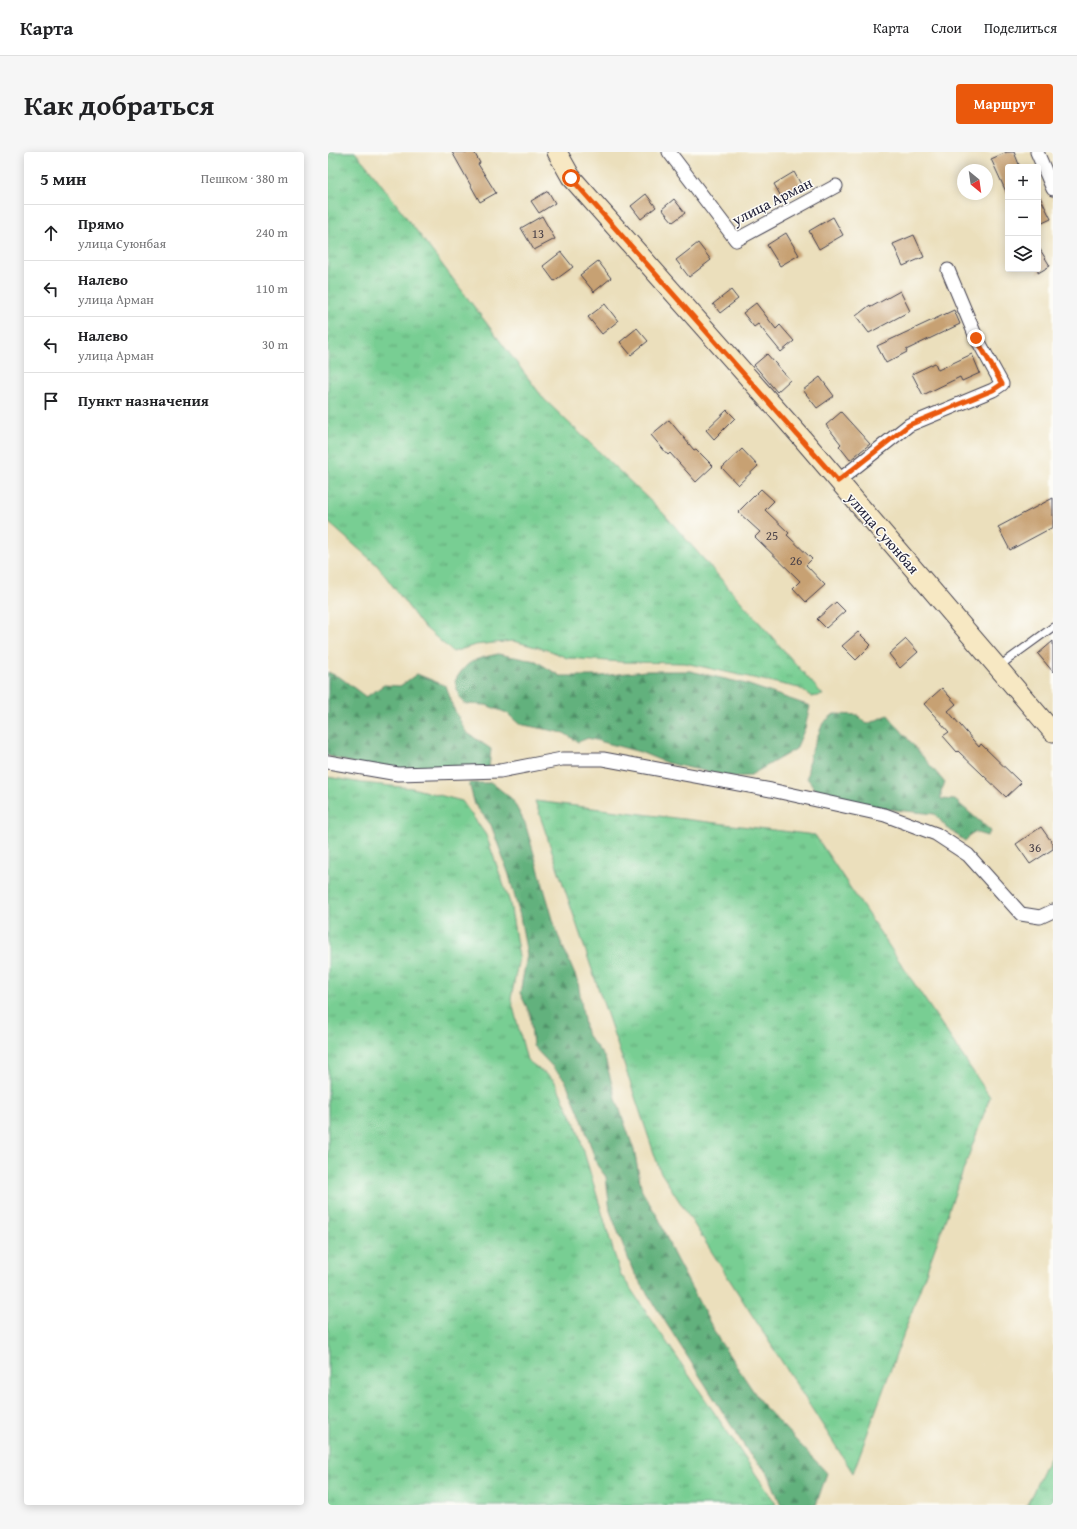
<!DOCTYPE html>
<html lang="ru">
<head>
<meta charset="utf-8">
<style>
  :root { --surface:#fff; --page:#f6f6f6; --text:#202124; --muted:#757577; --line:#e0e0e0; --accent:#ea580c }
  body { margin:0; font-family:"Gentium Book Plus",serif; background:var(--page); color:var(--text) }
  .controls { position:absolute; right:12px; top:12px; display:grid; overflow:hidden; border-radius:4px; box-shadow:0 2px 10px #0003 }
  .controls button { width:36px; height:36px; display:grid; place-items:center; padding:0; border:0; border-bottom:1px solid var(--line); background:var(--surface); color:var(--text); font:20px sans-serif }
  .compass { position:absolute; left:629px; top:12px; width:36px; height:36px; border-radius:50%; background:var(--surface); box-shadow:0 2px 10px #0003; rotate:151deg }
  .stop { position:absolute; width:12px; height:12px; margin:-9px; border:3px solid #ea580c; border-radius:50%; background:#fff }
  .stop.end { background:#ea580c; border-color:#fff; box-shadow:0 1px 4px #0008 }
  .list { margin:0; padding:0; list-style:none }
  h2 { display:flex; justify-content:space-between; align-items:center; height:52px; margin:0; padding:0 16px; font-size:17px }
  h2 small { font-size:13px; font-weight:400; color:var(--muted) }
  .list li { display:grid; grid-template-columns:26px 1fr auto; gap:12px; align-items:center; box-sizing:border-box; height:56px; padding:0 16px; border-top:1px solid var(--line) }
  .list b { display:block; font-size:15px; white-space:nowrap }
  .list p { margin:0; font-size:13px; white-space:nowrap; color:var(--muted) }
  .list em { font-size:13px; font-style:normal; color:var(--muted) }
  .icon { flex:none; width:22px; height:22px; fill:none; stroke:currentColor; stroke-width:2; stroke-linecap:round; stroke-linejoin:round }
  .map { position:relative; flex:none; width:725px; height:1353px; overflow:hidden; border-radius:4px }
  header { display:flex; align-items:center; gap:24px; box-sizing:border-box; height:56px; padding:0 20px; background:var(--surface); border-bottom:1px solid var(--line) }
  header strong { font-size:19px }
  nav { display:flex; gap:22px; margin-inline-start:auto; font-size:14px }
  .intro { display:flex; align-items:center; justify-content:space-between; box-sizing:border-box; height:96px; padding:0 24px }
  h1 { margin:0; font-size:28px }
  .button { padding:10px 18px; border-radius:4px; background:var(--accent); color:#fff; font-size:14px; font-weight:700 }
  main { display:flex; gap:24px; padding:0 24px }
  aside { flex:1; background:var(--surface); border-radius:4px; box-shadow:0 2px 10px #0003 }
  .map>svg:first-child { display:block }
</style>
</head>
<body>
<header>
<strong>Карта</strong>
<nav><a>Карта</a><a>Слои</a><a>Поделиться</a></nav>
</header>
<div class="intro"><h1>Как добраться</h1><a class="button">Маршрут</a></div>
<main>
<aside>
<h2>5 мин<small>Пешком · 380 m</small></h2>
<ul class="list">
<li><svg class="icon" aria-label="ahead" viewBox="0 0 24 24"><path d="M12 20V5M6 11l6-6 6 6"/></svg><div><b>Прямо</b><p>улица Суюнбая</p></div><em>240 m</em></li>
<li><svg class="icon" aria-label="left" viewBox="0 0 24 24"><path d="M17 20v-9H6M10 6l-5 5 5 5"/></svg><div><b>Налево</b><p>улица Арман</p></div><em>110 m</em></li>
<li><svg class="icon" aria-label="left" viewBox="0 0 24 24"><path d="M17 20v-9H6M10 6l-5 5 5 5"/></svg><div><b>Налево</b><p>улица Арман</p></div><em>30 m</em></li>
<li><svg class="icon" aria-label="arrive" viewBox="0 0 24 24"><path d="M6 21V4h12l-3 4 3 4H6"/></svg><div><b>Пункт назначения</b></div></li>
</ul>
</aside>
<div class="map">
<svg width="725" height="1353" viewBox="0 0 725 1353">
  <defs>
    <pattern id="grass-tufts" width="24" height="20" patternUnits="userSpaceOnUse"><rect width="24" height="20" fill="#78ce93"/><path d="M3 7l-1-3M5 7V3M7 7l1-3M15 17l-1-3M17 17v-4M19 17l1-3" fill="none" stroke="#62a779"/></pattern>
    <pattern id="forest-firs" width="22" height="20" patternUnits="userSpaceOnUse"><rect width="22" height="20" fill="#62b17d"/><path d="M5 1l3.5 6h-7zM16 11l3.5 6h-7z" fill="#509068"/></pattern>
  </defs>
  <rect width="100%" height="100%" fill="#fdfcf7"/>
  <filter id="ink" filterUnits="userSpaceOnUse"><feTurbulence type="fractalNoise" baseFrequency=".025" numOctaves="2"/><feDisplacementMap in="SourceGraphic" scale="8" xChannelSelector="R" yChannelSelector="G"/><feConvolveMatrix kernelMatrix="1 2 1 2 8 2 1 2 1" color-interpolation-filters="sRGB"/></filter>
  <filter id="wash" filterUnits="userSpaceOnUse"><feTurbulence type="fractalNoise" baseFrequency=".012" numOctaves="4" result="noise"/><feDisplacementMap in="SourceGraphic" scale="16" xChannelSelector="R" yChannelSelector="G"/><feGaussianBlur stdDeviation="0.9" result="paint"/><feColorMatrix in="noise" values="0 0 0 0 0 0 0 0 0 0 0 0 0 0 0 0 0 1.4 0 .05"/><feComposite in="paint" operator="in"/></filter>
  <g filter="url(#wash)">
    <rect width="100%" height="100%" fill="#ebdfbc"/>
    <g fill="url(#grass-tufts)" stroke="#4d7867">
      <path d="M0 0H27L44 20 216 247 335 361 495 543 484 545 471 536 357 511 294 510 239 506 223 499 185 489 147 493 125 500 94 473 49 413 0 370Z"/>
      <path d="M0 625 34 631 84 636 134 649 158 683 182 751 191 805 183 847 199 908 226 928 248 973 292 1121 448 1352 446 1353H0Z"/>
      <path d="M207 649 487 683 662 945 525 1321 332 1019Z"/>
      <path d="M725 1297V1353H699Z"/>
    </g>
    <g fill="url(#forest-firs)" stroke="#426a5c">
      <path d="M170 502 208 509 232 524H273L317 519H362L415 531 482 554 477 576 468 597 421 624 405 625 339 611 312 600 260 586 250 590 236 581 191 572 179 561 158 553 137 552 131 545 127 529C139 508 147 507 170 502Z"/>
      <path d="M0 520 13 526 38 545 56 533 72 534 89 522 118 534 126 557 138 580 163 597 161 616 49 618 0 604Z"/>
      <path d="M506 562 530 563 539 572 560 563 617 631 613 639V647L627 648 663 679 659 684 646 680 637 689 618 675 607 662 509 652 488 638 479 626 482 603 495 571Z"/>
      <path d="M141 631H164L184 647 197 671 229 781 250 830 258 881 277 906 287 944 306 998 314 1039 331 1067 345 1101 391 1188 434 1252 499 1321 488 1353H453L440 1321 422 1303 305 1119 282 1059 278 1025 269 1013 253 965 237 928 205 894 202 862 192 841 199 803 192 764 181 723 163 673 147 653Z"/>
    </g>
    <g id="blocks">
      <g fill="#c7a173">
        <path d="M124 0H146L152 11 150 12 168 41 152 50Z"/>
        <path d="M679 0H686L692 15H680V44L663 7Z"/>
        <path d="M466 20 475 36 455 48 446 32Z"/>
        <path d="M220 39 227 51 211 61 203 49Z"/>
        <path d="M710 41 723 67 710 73Z"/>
        <path d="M318 42 328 55 313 67 303 54Z"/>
        <path d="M346 47 357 61 345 70 334 57Z"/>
        <path d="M214 64 227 87 206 98 193 76Z"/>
        <path d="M505 65 515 83 491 97 481 79Z"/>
        <path d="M458 81 471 103 452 114 439 93Z"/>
        <path d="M586 83 596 105 575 114 565 92Z"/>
        <path d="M370 91 383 108 361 125 348 108Z"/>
        <path d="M710 94 722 114 710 121Z"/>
        <path d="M233 100 245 115 226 129 215 114Z"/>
        <path d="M270 109 283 126 266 140 252 123Z"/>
        <path d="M403 138 410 147 392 161 385 152Z"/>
        <path d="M572 139 582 159 541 181 528 164 542 153 543 155Z"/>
        <path d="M428 151 448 177 452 173 466 189 453 200 430 172 426 175 415 161Z"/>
        <path d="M277 152 290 169 274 182 260 165Z"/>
        <path d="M626 158 632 172 578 198 579 200 558 211 549 194Z"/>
        <path d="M309 176 320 189 303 203 292 190Z"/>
        <path d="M439 202 462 228 449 240 426 213Z"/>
        <path d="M644 202 652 221 634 229 632 225 595 243 584 222 607 211 610 218Z"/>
        <path d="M492 225 506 244 489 256 475 238Z"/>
        <path d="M399 258 407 266 386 287 378 278Z"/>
        <path d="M513 260 542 292 522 308 511 294 513 292 498 273Z"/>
        <path d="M341 268 366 298 368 297 385 314 368 330 342 301 340 303 323 283Z"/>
        <path d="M414 297 430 314 410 333 394 316Z"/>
        <path d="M433 337 446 349 437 358 461 381 459 383 484 407 478 413 497 433 478 450 465 436 472 429 427 385 432 380 410 360Z"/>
        <path d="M725 346V375L682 398 670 375Z"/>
        <path d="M508 450 517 459 498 476 489 467Z"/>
        <path d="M530 480 543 493 528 508 514 494Z"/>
        <path d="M578 487 590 500 572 516 561 502Z"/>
        <path d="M725 489V520L710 502Z"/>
        <path d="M614 536 628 552 620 559 651 595 653 592 693 631 678 645 630 599 629 600 615 584 621 580 596 552Z"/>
        <path d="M713 675 725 692V697L702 712 688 692Z"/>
      </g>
    </g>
  </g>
  <g filter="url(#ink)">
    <use href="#blocks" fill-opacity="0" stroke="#403e4e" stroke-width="1"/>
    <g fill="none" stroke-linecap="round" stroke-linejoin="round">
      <g stroke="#403e4e" stroke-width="9">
        <path id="lane" d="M670 515 725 475"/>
      </g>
      <g stroke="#403e4e" stroke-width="15">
        <g id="street">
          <path d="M341 0 408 88 508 34"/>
          <path d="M709 0 725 37"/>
          <path d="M510 329 581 273 665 238 674 232 648 185 620 118"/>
          <path d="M0 610 70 622 172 619 234 607H275L443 638 557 663 608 682 640 703 693 762 712 765 725 759"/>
        </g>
      </g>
      <g stroke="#403e4e" stroke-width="21">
        <path id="secondary" d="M229 0 243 25 473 285 725 580"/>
      </g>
      <use href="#lane" stroke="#fff" stroke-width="7"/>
      <use href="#street" stroke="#fff" stroke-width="13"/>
      <use href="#secondary" stroke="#f7e8c3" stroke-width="19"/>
    </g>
  </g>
  <g fill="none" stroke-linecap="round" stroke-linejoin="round" filter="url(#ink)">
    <path stroke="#ea580c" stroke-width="5" d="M243 26 510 329 581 273 665 238 674 232 648 186"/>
  </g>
  <g text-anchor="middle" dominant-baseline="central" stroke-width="3" stroke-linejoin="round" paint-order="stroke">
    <g font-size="13" fill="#4b4249">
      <text x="210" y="81">13</text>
      <text x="444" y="383">25</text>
      <text x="468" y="408">26</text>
      <text x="707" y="695">36</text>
    </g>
    <g font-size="15" fill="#22223b" stroke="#fdfcf7">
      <text transform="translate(444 49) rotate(-27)">улица Арман</text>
      <text transform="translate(555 381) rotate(49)">улица Суюнбая</text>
    </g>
  </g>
</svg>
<div class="controls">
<button>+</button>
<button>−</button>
<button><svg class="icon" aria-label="layers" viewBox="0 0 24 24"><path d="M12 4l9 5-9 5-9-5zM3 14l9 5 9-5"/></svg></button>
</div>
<svg class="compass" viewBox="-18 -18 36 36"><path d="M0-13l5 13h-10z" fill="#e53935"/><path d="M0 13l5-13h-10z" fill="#757577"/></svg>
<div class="stop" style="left:243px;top:26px"></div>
<div class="stop end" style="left:648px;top:186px"></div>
</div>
</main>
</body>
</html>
